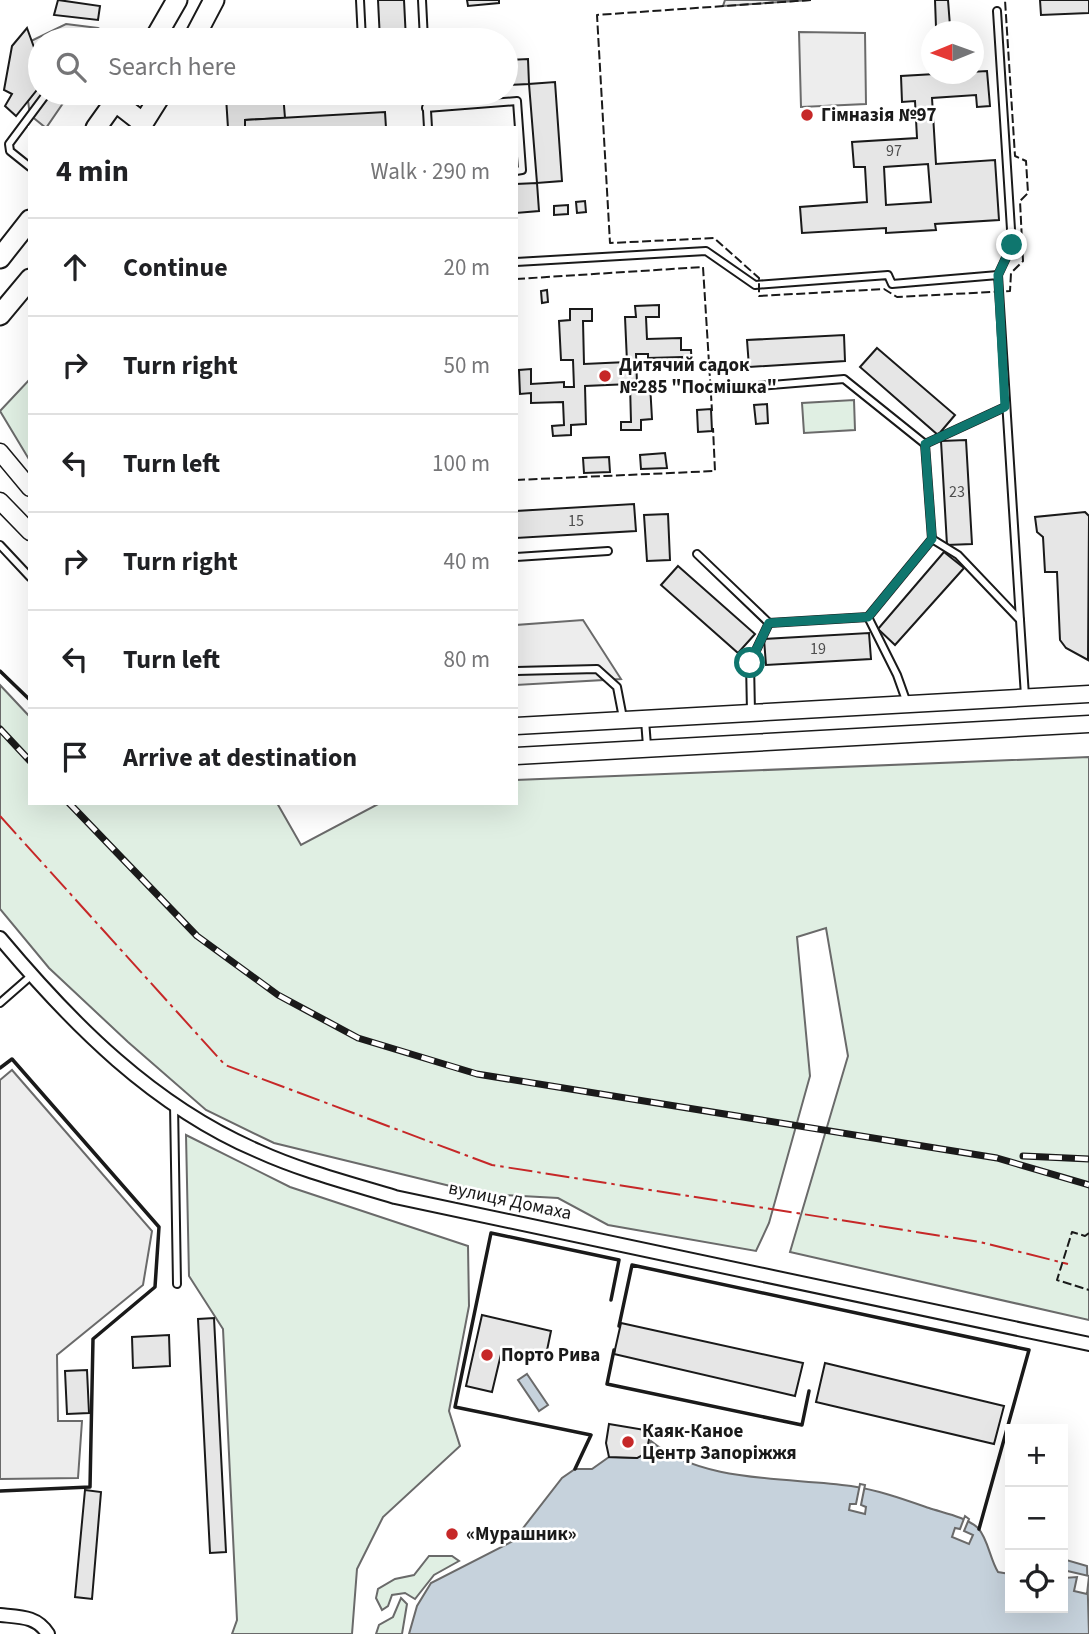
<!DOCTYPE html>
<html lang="en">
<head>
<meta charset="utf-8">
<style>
  :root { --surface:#fff; --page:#f2f2f2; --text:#202124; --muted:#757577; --line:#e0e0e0 }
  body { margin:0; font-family:"Source Sans 3",sans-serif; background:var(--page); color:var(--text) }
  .controls { position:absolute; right:21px; bottom:21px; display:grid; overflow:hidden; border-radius:0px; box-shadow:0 7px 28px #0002 }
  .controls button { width:63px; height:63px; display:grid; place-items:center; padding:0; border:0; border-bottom:2px solid var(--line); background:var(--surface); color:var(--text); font:35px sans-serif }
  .compass { position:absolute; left:921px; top:21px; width:63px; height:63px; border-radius:50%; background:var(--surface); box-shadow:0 7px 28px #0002; rotate:269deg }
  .stop { position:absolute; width:21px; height:21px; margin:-16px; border:5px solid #0f766e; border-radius:50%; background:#fff }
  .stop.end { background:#0f766e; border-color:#fff; box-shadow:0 2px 7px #0008 }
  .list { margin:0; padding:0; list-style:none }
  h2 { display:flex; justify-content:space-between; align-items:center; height:91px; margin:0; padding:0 28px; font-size:30px }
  h2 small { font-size:23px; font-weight:400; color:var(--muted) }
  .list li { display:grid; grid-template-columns:46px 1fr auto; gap:21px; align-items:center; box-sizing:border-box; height:98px; padding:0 28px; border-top:2px solid var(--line) }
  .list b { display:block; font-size:26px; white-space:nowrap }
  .list em { font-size:23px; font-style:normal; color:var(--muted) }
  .icon { flex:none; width:38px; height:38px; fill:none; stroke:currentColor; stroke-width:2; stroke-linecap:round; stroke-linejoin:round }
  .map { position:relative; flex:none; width:1089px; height:1634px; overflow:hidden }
  .search { position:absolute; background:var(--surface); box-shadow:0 7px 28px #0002; left:28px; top:28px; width:490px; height:77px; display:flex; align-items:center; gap:18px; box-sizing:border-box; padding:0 24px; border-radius:38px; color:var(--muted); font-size:26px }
  .panel { position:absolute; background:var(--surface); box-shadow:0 7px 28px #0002; left:28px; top:126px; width:490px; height:679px; border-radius:0px }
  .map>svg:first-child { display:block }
</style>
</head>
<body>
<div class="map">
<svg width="1089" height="1634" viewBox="0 0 1089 1634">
  <rect width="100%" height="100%" fill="#fff"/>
  <g fill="#e0efe3" stroke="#6a6a6a" stroke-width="2">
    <path d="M30 379V461L0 411Z"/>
    <path d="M854 400 855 430 804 433 802 403Z"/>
    <path d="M0 685 30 717V803H277L301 845 380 803H516V780L1089 757V1320L790 1252 848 1056 826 928 797 937 810 1076 769 1223 756 1251 608 1225 558 1198 483 1194 274 1143 206 1110 128 1042 49 968 0 909Z"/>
    <path d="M186 1135 290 1187 468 1246 469 1306 449 1411 460 1446 383 1517 357 1569 352 1634H232L237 1620 223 1329 189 1276Z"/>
    <path d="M429 1556H452L459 1561 434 1575 415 1599 405 1593 392 1595 388 1606 382 1610 376 1598 378 1589 395 1579 414 1575Z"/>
    <path d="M401 1598 407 1604 402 1634H376L379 1625 393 1617Z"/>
  </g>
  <g fill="#ededed" stroke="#6a6a6a" stroke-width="2">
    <path d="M725 0H810L723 6Z"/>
    <path d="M66 24 98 28 113 37 111 40H40V64L31 41Z"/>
    <path d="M799 32 865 33 866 104 801 107Z"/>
    <path d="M40 86V93H70L46 128 30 115 28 101Z"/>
    <path d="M583 620 621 679 516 685V625Z"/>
    <path d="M12 1070 152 1231 143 1285 57 1355 58 1421H82L78 1478 0 1479V1080Z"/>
  </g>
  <g fill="#c6d2dc" stroke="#6a6a6a" stroke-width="2">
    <path d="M527 1374 548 1405 539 1411 518 1380Z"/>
    <path d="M651 1441C703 1484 788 1477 851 1486 878 1490 903 1499 929 1508 944 1513 966 1517 978 1528 988 1539 990 1559 998 1572L1010 1574V1608H1063V1559L1087 1566 1089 1634H409L417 1606 431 1583 513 1541 562 1478 575 1469H592L609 1457 637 1458 646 1453Z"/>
  </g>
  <g fill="#fff" stroke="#6a6a6a" stroke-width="2">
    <path d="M860 1484 865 1485 861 1505 866 1507 865 1514 849 1510 850 1504H856Z"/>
    <path d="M965 1516 969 1519 964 1531 973 1535 969 1544 952 1537 955 1528 960 1529Z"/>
    <path d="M1063 1570 1089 1576 1087 1594 1074 1591 1077 1577 1064 1578 1066 1572Z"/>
  </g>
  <g fill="#e6e6e6" stroke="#1a1a1a" stroke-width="2" fill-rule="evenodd">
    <path d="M58 0 100 6 98 20 54 15Z"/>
    <path d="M378 0H404L406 40H380Z"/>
    <path d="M467 0H499V3L468 6Z"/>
    <path d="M935 0H948L950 26 936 27Z"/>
    <path d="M1040 0H1089V13L1041 15Z"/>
    <path d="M27 28 40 64V86L16 116 5 106 12 94 4 90 12 46Z"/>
    <path d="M528 59 529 84 506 85V60Z"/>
    <path d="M987 71 990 106 977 107 976 95 932 98 936 164 995 160 999 220 935 224 936 230 886 233V228L802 233 800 207 867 202 865 167H854L852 142 917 138 915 101 902 102 901 76ZM928 164 931 202 886 205 884 167Z"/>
    <path d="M555 82 562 181 537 183 529 84Z"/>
    <path d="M283 93 285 118 245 120V128H228L226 97Z"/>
    <path d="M385 112 386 128H245V120Z"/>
    <path d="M537 183 539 211 516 213V184Z"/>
    <path d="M585 201 586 212 577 213 576 202Z"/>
    <path d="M568 205V214L554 215V206Z"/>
    <path d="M547 290 548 302 542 303 541 291Z"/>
    <path d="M659 305V317H646L647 339 681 338V350H691L692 369 683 370 682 357 648 358V354H636L637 384H650L652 419 641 420V430H621V422H631L630 384 585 386 586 424 571 425V435L553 436 552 426 564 425 563 402 531 403V393L520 394 519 370 531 369V384L564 382V387H574L573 360H561L559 321 570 320V309H592V321H583L584 364 627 362 625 317H636L635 306Z"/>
    <path d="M844 335 845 361 749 367 747 340Z"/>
    <path d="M877 348 955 415 938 435 860 367Z"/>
    <path d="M767 404 768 423 756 424 754 405Z"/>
    <path d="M711 409 712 431 698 432 697 410Z"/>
    <path d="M966 440 972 544 947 545 941 441Z"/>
    <path d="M665 453 667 468 641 469 640 455Z"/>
    <path d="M609 457 610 472 584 473 583 458Z"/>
    <path d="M634 504 636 531 516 538V511Z"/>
    <path d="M1085 512 1089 516 1088 660 1066 648 1060 640 1057 572H1045L1043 537 1037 532 1035 517Z"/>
    <path d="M668 514 670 560 647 561 644 515Z"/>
    <path d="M944 552 964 568 895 645 878 629Z"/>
    <path d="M678 566 755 634 738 653 661 585Z"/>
    <path d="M869 633 871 659 766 665 764 639Z"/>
    <path d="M482 1315 551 1331 545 1360 502 1350 492 1392 466 1386Z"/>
    <path d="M214 1318 226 1552 210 1553 198 1319Z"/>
    <path d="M621 1323 803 1363 795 1396 614 1354Z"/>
    <path d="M169 1335 170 1366 133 1368 132 1337Z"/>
    <path d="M825 1363 1004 1406 994 1444 816 1402Z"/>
    <path d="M87 1370 89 1413 67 1414 65 1371Z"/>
    <path d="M609 1424 651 1431 646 1453 637 1458 609 1457 606 1443Z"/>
    <path d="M85 1490 101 1492 92 1599 75 1597Z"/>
  </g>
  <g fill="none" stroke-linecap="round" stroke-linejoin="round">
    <g stroke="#1a1a1a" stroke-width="10">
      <g id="service">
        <path d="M360 0 362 40"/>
        <path d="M422 0 424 40"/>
        <path d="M997 11 1012 245 998 275"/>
        <path d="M68 40H75"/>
        <path d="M97 40 115 34 138 40"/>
        <path d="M426 93 428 128"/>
        <path d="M426 108 517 101 522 170 516 171"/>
        <path d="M30 167 10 151 9 144 47 93"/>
        <path d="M516 262 706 251 755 285 888 275 892 284 998 275 1020 620"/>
        <path d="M925 444 1005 407"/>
        <path d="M932 539 958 555 1020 620 1025 696"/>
        <path d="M0 545 30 577"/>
        <path d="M697 554 769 623 868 617 932 539 925 444 844 379 733 388"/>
        <path d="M516 557 608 551"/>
        <path d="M868 617 897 675 907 703"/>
        <path d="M516 671 597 669 617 687 623 718"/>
        <path d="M751 712 750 663 769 623"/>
        <path d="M645 720 647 746"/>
        <path d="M0 1003 32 975"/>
        <path d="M174 1104 177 1284"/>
      </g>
    </g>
    <g stroke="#1a1a1a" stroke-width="16">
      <g id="minor">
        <path d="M0 938C72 1024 153 1106 258 1151 302 1171 349 1183 395 1197L1089 1344"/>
        <path d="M0 1615C20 1617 37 1616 48 1634"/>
      </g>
    </g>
    <g stroke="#1a1a1a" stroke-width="19">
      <g id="tertiary">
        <path d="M0 452 30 488"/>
        <path d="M0 501 30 532"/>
        <path d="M516 726 1089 694"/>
        <path d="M516 756 1089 724"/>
      </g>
    </g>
    <g stroke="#1a1a1a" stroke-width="23">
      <g id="primary">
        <path d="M154 40 177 0"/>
        <path d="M193 40 214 0"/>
        <path d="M116 102 143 123"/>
        <path d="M96 128 121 93"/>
        <path d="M140 128 162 93"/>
        <path d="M0 258 30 220"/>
        <path d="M0 315 30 279"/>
      </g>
    </g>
    <use href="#service" stroke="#fff" stroke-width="6"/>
    <use href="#minor" stroke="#fff" stroke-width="12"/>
    <use href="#tertiary" stroke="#fff" stroke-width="16"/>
    <use href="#primary" stroke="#fff" stroke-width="19"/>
    <g stroke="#1a1a1a" stroke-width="7">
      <g id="rail">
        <path d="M0 729 30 761"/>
        <path d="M69 803 197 936 278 995 358 1038 477 1074 997 1158 1089 1185"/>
        <path d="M1023 1156 1089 1159"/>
      </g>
    </g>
    <use href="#rail" stroke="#fff" stroke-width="4.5" stroke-dasharray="13" stroke-linecap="butt"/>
    <g stroke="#1a1a1a" stroke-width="2" stroke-dasharray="9 3.5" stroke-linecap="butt">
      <path d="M811 0 597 15 610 243 714 238 759 278V296L884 289 897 297 1010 291 1011 273 1023 261 1020 201 1028 193 1026 161 1015 156 1005 0"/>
      <path d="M516 279 703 267 712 411"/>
      <path d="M516 480 715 471 713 428"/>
      <path d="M1089 1233 1085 1236 1072 1232 1057 1280 1089 1290"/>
    </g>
    <g stroke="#1a1a1a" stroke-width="3.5">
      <path d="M0 671 30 700"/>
      <path d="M0 1068 12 1059 159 1227 155 1287 93 1339 90 1487 0 1491"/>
      <path d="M619 1326 632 1265 1029 1350 979 1529"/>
      <path d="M614 1350 607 1384 802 1425 809 1391"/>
      <path d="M575 1469 591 1435 455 1407 491 1233 619 1260 611 1300"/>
    </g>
    <path stroke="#c62828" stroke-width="2" stroke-dasharray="24 5 3.5 5" stroke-linecap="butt" d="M0 816 225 1065 492 1165 980 1242 1068 1264"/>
  </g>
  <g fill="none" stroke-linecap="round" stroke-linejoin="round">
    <path stroke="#0f766e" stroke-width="9" d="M750 663 769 623 868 617 932 539 925 444 1005 407 998 275 1012 245"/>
  </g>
  <g fill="#c62828" stroke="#fff" stroke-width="2.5">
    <circle cx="807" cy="115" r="7"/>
    <circle cx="605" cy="376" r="7"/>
    <circle cx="487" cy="1355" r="7"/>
    <circle cx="628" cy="1442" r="7"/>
    <circle cx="452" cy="1534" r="7"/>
  </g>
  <g text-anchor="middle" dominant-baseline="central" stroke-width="5" stroke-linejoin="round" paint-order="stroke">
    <g font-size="16" fill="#4d4d4d">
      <text x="894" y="151">97</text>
      <text x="957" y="492">23</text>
      <text x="576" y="521">15</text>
      <text x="818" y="649">19</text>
    </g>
    <g font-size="19" font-weight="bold" fill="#1a1a1a" stroke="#fff" text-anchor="start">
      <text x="821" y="115">Гімназія №97</text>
      <text x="619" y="365">Дитячий садок<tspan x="619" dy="22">№285 "Посмішка"</tspan></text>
      <text x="501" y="1355">Порто Рива</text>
      <text x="642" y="1431">Каяк-Каное<tspan x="642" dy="22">Центр Запоріжжя</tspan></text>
      <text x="466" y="1534">«Мурашник»</text>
    </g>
    <g font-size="19" fill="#1a1a1a" stroke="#fff">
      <text transform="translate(510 1201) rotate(12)">вулиця Домаха</text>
    </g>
  </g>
</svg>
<div class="controls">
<button>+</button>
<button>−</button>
<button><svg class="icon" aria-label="locate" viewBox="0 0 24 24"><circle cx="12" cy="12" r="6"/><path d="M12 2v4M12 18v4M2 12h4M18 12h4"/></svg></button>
</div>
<svg class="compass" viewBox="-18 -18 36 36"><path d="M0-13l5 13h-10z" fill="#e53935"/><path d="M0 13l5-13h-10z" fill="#757577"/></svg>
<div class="stop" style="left:750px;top:663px"></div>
<div class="stop end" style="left:1012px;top:245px"></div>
<div class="search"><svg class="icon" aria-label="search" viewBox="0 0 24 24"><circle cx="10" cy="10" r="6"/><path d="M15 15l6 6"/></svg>Search here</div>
<section class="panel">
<h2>4 min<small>Walk · 290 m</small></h2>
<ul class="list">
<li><svg class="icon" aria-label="ahead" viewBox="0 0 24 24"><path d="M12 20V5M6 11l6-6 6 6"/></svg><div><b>Continue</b></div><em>20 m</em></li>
<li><svg class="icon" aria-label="right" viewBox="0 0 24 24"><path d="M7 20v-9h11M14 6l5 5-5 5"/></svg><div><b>Turn right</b></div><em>50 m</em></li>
<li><svg class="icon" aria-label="left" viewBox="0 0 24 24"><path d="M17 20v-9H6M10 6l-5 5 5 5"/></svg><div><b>Turn left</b></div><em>100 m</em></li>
<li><svg class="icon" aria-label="right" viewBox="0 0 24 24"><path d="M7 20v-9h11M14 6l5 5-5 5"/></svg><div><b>Turn right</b></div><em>40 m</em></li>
<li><svg class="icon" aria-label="left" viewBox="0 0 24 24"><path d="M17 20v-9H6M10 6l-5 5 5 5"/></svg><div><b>Turn left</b></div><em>80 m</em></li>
<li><svg class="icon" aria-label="arrive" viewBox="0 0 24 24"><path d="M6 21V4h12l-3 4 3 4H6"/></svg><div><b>Arrive at destination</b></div></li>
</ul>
</section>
</div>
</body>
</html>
